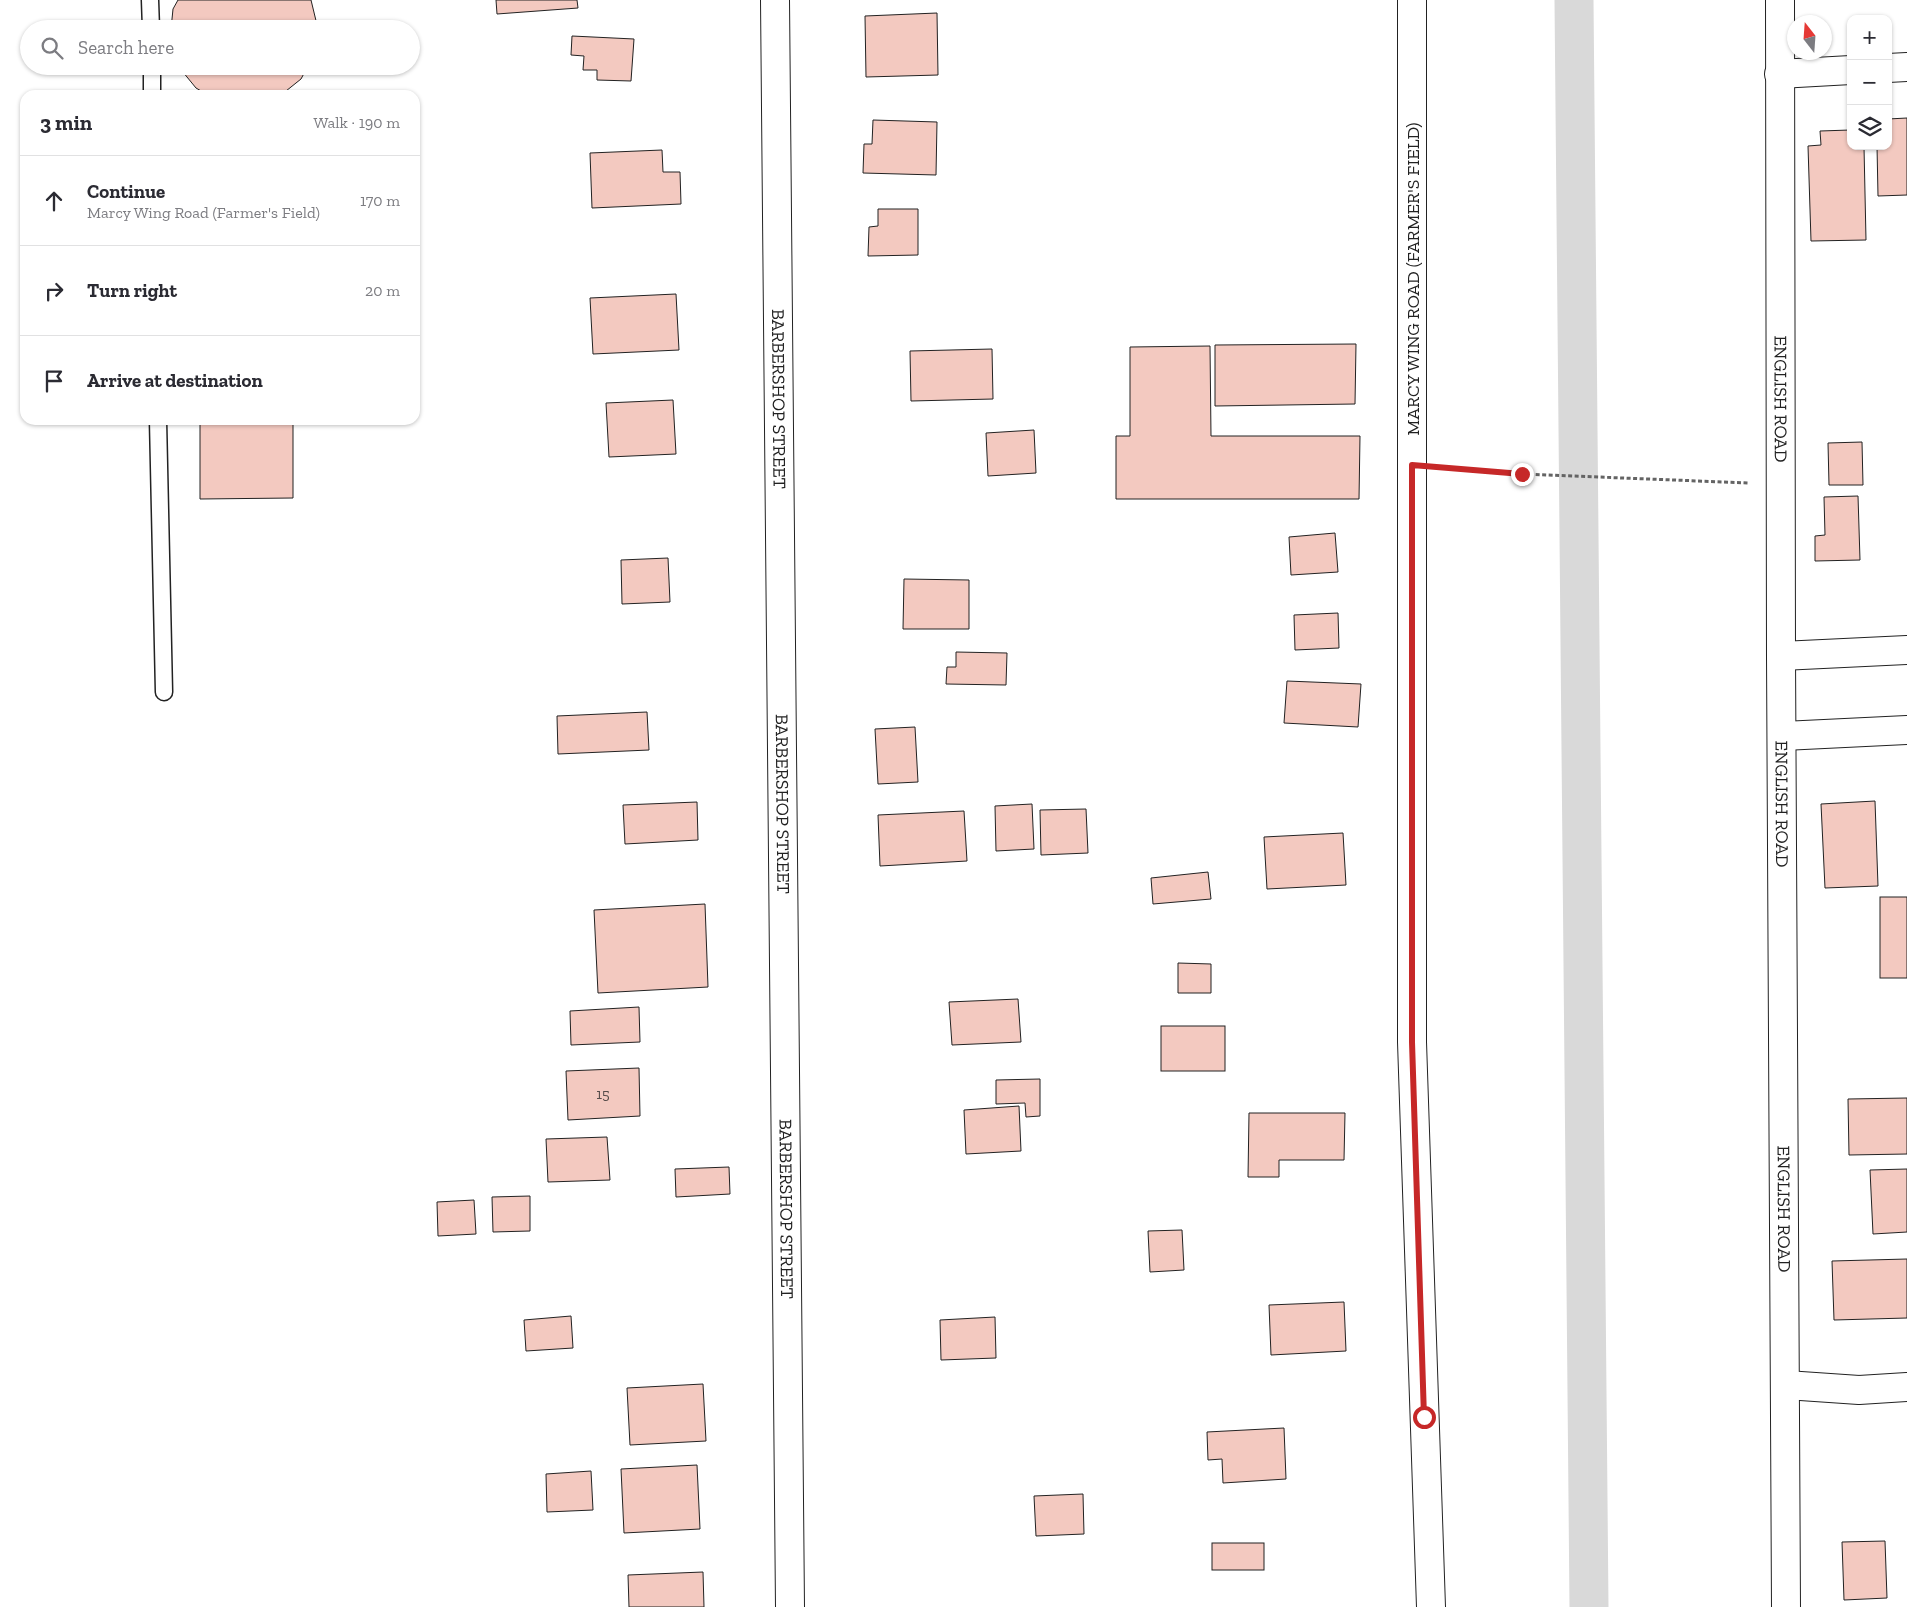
<!DOCTYPE html>
<html lang="en">
<head>
<meta charset="utf-8">
<style>
  :root { --surface:#fff; --page:#f2f2f3; --text:#2b2b33; --muted:#7c7c81; --line:#e1e1e2 }
  body { margin:0; font-family:"Zilla Slab",serif; background:var(--page); color:var(--text) }
  .controls { position:absolute; right:15px; top:15px; display:grid; overflow:hidden; border-radius:10px; box-shadow:0 1px 4px #0004 }
  .controls button { width:45px; height:45px; display:grid; place-items:center; padding:0; border:0; border-bottom:1px solid var(--line); background:var(--surface); color:var(--text); font:25px sans-serif }
  .compass { position:absolute; left:1787px; top:15px; width:45px; height:45px; border-radius:50%; background:var(--surface); box-shadow:0 1px 4px #0004; rotate:343deg }
  .stop { position:absolute; width:15px; height:15px; margin:-11px; border:4px solid #c62828; border-radius:50%; background:#fff }
  .stop.end { background:#c62828; border-color:#fff; box-shadow:0 1px 5px #0008 }
  .list { margin:0; padding:0; list-style:none }
  h2 { display:flex; justify-content:space-between; align-items:center; height:65px; margin:0; padding:0 20px; font-size:21px }
  h2 small { font-size:16px; font-weight:400; color:var(--muted) }
  .list li { display:grid; grid-template-columns:32px 1fr auto; gap:15px; align-items:center; box-sizing:border-box; height:90px; padding:0 20px; border-top:1px solid var(--line) }
  .list b { display:block; font-size:19px; white-space:nowrap }
  .list p { margin:0; font-size:16px; white-space:nowrap; color:var(--muted) }
  .list em { font-size:16px; font-style:normal; color:var(--muted) }
  .icon { flex:none; width:28px; height:28px; fill:none; stroke:currentColor; stroke-width:2; stroke-linecap:round; stroke-linejoin:round }
  .map { position:relative; flex:none; width:1907px; height:1607px; overflow:hidden }
  .search { position:absolute; background:var(--surface); box-shadow:0 1px 4px #0004; left:20px; top:20px; width:400px; height:55px; display:flex; align-items:center; gap:12px; box-sizing:border-box; padding:0 18px; border-radius:28px; color:var(--muted); font-size:19px }
  .panel { position:absolute; background:var(--surface); box-shadow:0 1px 4px #0004; left:20px; top:90px; width:400px; height:335px; border-radius:15px }
  .map>svg:first-child { display:block }
</style>
</head>
<body>
<div class="map">
<svg width="1907" height="1607" viewBox="0 0 1907 1607">
  <rect width="100%" height="100%" fill="#fff"/>
  <g fill="none" stroke-linecap="round" stroke-linejoin="round">
    <path stroke="#d9d9d9" stroke-width="39" d="M1574 0 1589 1607"/>
  </g>
  <g fill="#f3c9c0" stroke="#222">
    <path d="M178 0H311L318 29H171L173 9Z"/>
    <path d="M496 0H577L578 8 497 14Z"/>
    <path d="M937 13 938 75 866 77 865 16Z"/>
    <path d="M572 36 634 39 631 81 597 80V70H583L584 56 571 55Z"/>
    <path d="M178 66H308L301 79 281 95H208L196 88Z"/>
    <path d="M1907 118V195L1878 196 1877 146H1888V119Z"/>
    <path d="M873 120 937 122 936 175 863 173 864 144H872Z"/>
    <path d="M1850 130 1851 147H1864L1866 240 1811 241 1808 146 1821 145 1820 131Z"/>
    <path d="M662 150 663 172H680L681 204 592 208 590 153Z"/>
    <path d="M878 209H918V255L868 256 869 227 878 226Z"/>
    <path d="M676 294 679 350 593 354 590 298Z"/>
    <path d="M1356 344 1355 404 1215 406V345Z"/>
    <path d="M1210 346 1211 436H1360L1359 499H1116V436H1130V347Z"/>
    <path d="M992 349 993 399 911 401 910 351Z"/>
    <path d="M673 400 676 454 609 457 606 403Z"/>
    <path d="M200 420H293V498L200 499Z"/>
    <path d="M1034 430 1036 473 988 476 986 433Z"/>
    <path d="M1862 442 1863 485H1829L1828 443Z"/>
    <path d="M1858 496 1860 560 1815 561V536L1825 535 1824 497Z"/>
    <path d="M1335 533 1338 572 1291 575 1289 537Z"/>
    <path d="M668 558 670 602 622 604 621 560Z"/>
    <path d="M904 579 969 580V629H903Z"/>
    <path d="M1338 613 1339 648 1295 650 1294 615Z"/>
    <path d="M956 652 1007 653 1006 685 946 684 947 667H956Z"/>
    <path d="M1287 681 1361 684 1358 727 1284 723Z"/>
    <path d="M647 712 649 750 558 754 557 716Z"/>
    <path d="M915 727 918 782 878 784 875 729Z"/>
    <path d="M1875 801 1878 886 1825 888 1821 804Z"/>
    <path d="M697 802 698 840 625 844 623 805Z"/>
    <path d="M1032 804 1034 849 996 851 995 806Z"/>
    <path d="M1086 809 1088 853 1041 855 1040 810Z"/>
    <path d="M964 811 967 861 880 866 878 815Z"/>
    <path d="M1343 833 1346 885 1267 889 1264 837Z"/>
    <path d="M1208 872 1211 899 1153 904 1151 878Z"/>
    <rect x="1880" y="897" width="27" height="81"/>
    <path d="M705 904 708 987 598 993 594 910Z"/>
    <path d="M1178 963 1211 964V993H1178Z"/>
    <path d="M1018 999 1021 1042 952 1045 949 1002Z"/>
    <path d="M639 1007 640 1042 571 1045 570 1011Z"/>
    <rect x="1161" y="1026" width="64" height="45"/>
    <path d="M639 1068 640 1116 568 1120 566 1071Z"/>
    <path d="M1040 1079V1116L1026 1117 1025 1103 996 1104V1080Z"/>
    <path d="M1907 1098V1154L1849 1155 1848 1099Z"/>
    <path d="M1019 1106 1021 1151 966 1154 964 1110Z"/>
    <path d="M1249 1113H1345L1344 1160H1279V1177H1248Z"/>
    <path d="M607 1137 610 1180 548 1182 546 1139Z"/>
    <path d="M729 1167 730 1194 676 1197 675 1169Z"/>
    <path d="M1907 1169V1232L1873 1234 1870 1170Z"/>
    <path d="M530 1196V1231L493 1232 492 1197Z"/>
    <path d="M474 1200 476 1234 438 1236 437 1202Z"/>
    <path d="M1182 1230 1184 1270 1150 1272 1148 1231Z"/>
    <path d="M1907 1259V1318L1834 1320 1832 1261Z"/>
    <path d="M1344 1302 1346 1351 1271 1355 1269 1305Z"/>
    <path d="M571 1316 573 1348 526 1351 524 1320Z"/>
    <path d="M995 1317 996 1358 941 1360 940 1320Z"/>
    <path d="M703 1384 706 1441 630 1445 627 1388Z"/>
    <path d="M1284 1428 1286 1479 1223 1483 1222 1459 1208 1460 1207 1432Z"/>
    <path d="M697 1465 700 1529 624 1533 621 1469Z"/>
    <path d="M591 1471 593 1510 547 1512 546 1474Z"/>
    <path d="M1083 1494 1084 1534 1036 1536 1034 1496Z"/>
    <path d="M1885 1541 1887 1598 1844 1600 1842 1542Z"/>
    <rect x="1212" y="1543" width="52" height="27"/>
    <path d="M703 1572 704 1607H629L628 1575Z"/>
  </g>
  <g fill="none" stroke-linecap="round" stroke-linejoin="round">
    <g stroke="#222" stroke-width="19">
      <g id="service">
        <path d="M150 0 151 29"/>
        <path d="M152 66V95"/>
        <path d="M158 420 164 692"/>
      </g>
    </g>
    <g stroke="#222" stroke-width="30">
      <g id="minor">
        <path id="s1" d="M775 0 790 1607"/>
        <path d="M1412 0V1042L1431 1607"/>
        <path id="s2" d="M1780 0 1781 656 1786 1607"/>
        <path d="M1888 68 1907 67"/>
        <path d="M1779 74 1851 70"/>
        <path d="M1781 656 1907 650"/>
        <path d="M1783 736 1907 730"/>
        <path d="M1786 1385 1859 1390 1907 1387"/>
      </g>
    </g>
    <path stroke="#646464" stroke-width="3" stroke-dasharray="4 2.5" stroke-linecap="butt" d="M1445 467 1522 474 1749 483"/>
    <use href="#service" stroke="#fff" stroke-width="16"/>
    <use href="#minor" stroke="#fff" stroke-width="28"/>
  </g>
  <g fill="none" stroke-linecap="round" stroke-linejoin="round">
    <path stroke="#c62828" stroke-width="6" d="M1424 1417 1412 1042V465L1522 474"/>
  </g>
  <g text-anchor="middle" dominant-baseline="central" stroke-width="4" stroke-linejoin="round" paint-order="stroke">
    <g font-size="15" fill="#564c4a">
      <text x="603" y="1094">15</text>
    </g>
    <g font-size="18" fill="#222" stroke="#fff">
      <text transform="translate(1413 279) rotate(-90)">MARCY WING ROAD (FARMER'S FIELD)</text>
      <text stroke="none"><textPath href="#s1" startOffset="399">BARBERSHOP STREET</textPath></text>
      <text stroke="none"><textPath href="#s2" startOffset="399">ENGLISH ROAD</textPath></text>
      <text stroke="none"><textPath href="#s1" startOffset="804">BARBERSHOP STREET</textPath></text>
      <text stroke="none"><textPath href="#s2" startOffset="804">ENGLISH ROAD</textPath></text>
      <text stroke="none"><textPath href="#s1" startOffset="1209">BARBERSHOP STREET</textPath></text>
      <text stroke="none"><textPath href="#s2" startOffset="1209">ENGLISH ROAD</textPath></text>
    </g>
  </g>
</svg>
<div class="controls">
<button>+</button>
<button>−</button>
<button><svg class="icon" aria-label="layers" viewBox="0 0 24 24"><path d="M12 4l9 5-9 5-9-5zM3 14l9 5 9-5"/></svg></button>
</div>
<svg class="compass" viewBox="-18 -18 36 36"><path d="M0-13l5 13h-10z" fill="#e53935"/><path d="M0 13l5-13h-10z" fill="#7c7c81"/></svg>
<div class="stop" style="left:1424px;top:1417px"></div>
<div class="stop end" style="left:1522px;top:474px"></div>
<div class="search"><svg class="icon" aria-label="search" viewBox="0 0 24 24"><circle cx="10" cy="10" r="6"/><path d="M15 15l6 6"/></svg>Search here</div>
<section class="panel">
<h2>3 min<small>Walk · 190 m</small></h2>
<ul class="list">
<li><svg class="icon" aria-label="ahead" viewBox="0 0 24 24"><path d="M12 20V5M6 11l6-6 6 6"/></svg><div><b>Continue</b><p>Marcy Wing Road (Farmer's Field)</p></div><em>170 m</em></li>
<li><svg class="icon" aria-label="right" viewBox="0 0 24 24"><path d="M7 20v-9h11M14 6l5 5-5 5"/></svg><div><b>Turn right</b></div><em>20 m</em></li>
<li><svg class="icon" aria-label="arrive" viewBox="0 0 24 24"><path d="M6 21V4h12l-3 4 3 4H6"/></svg><div><b>Arrive at destination</b></div></li>
</ul>
</section>
</div>
</body>
</html>
